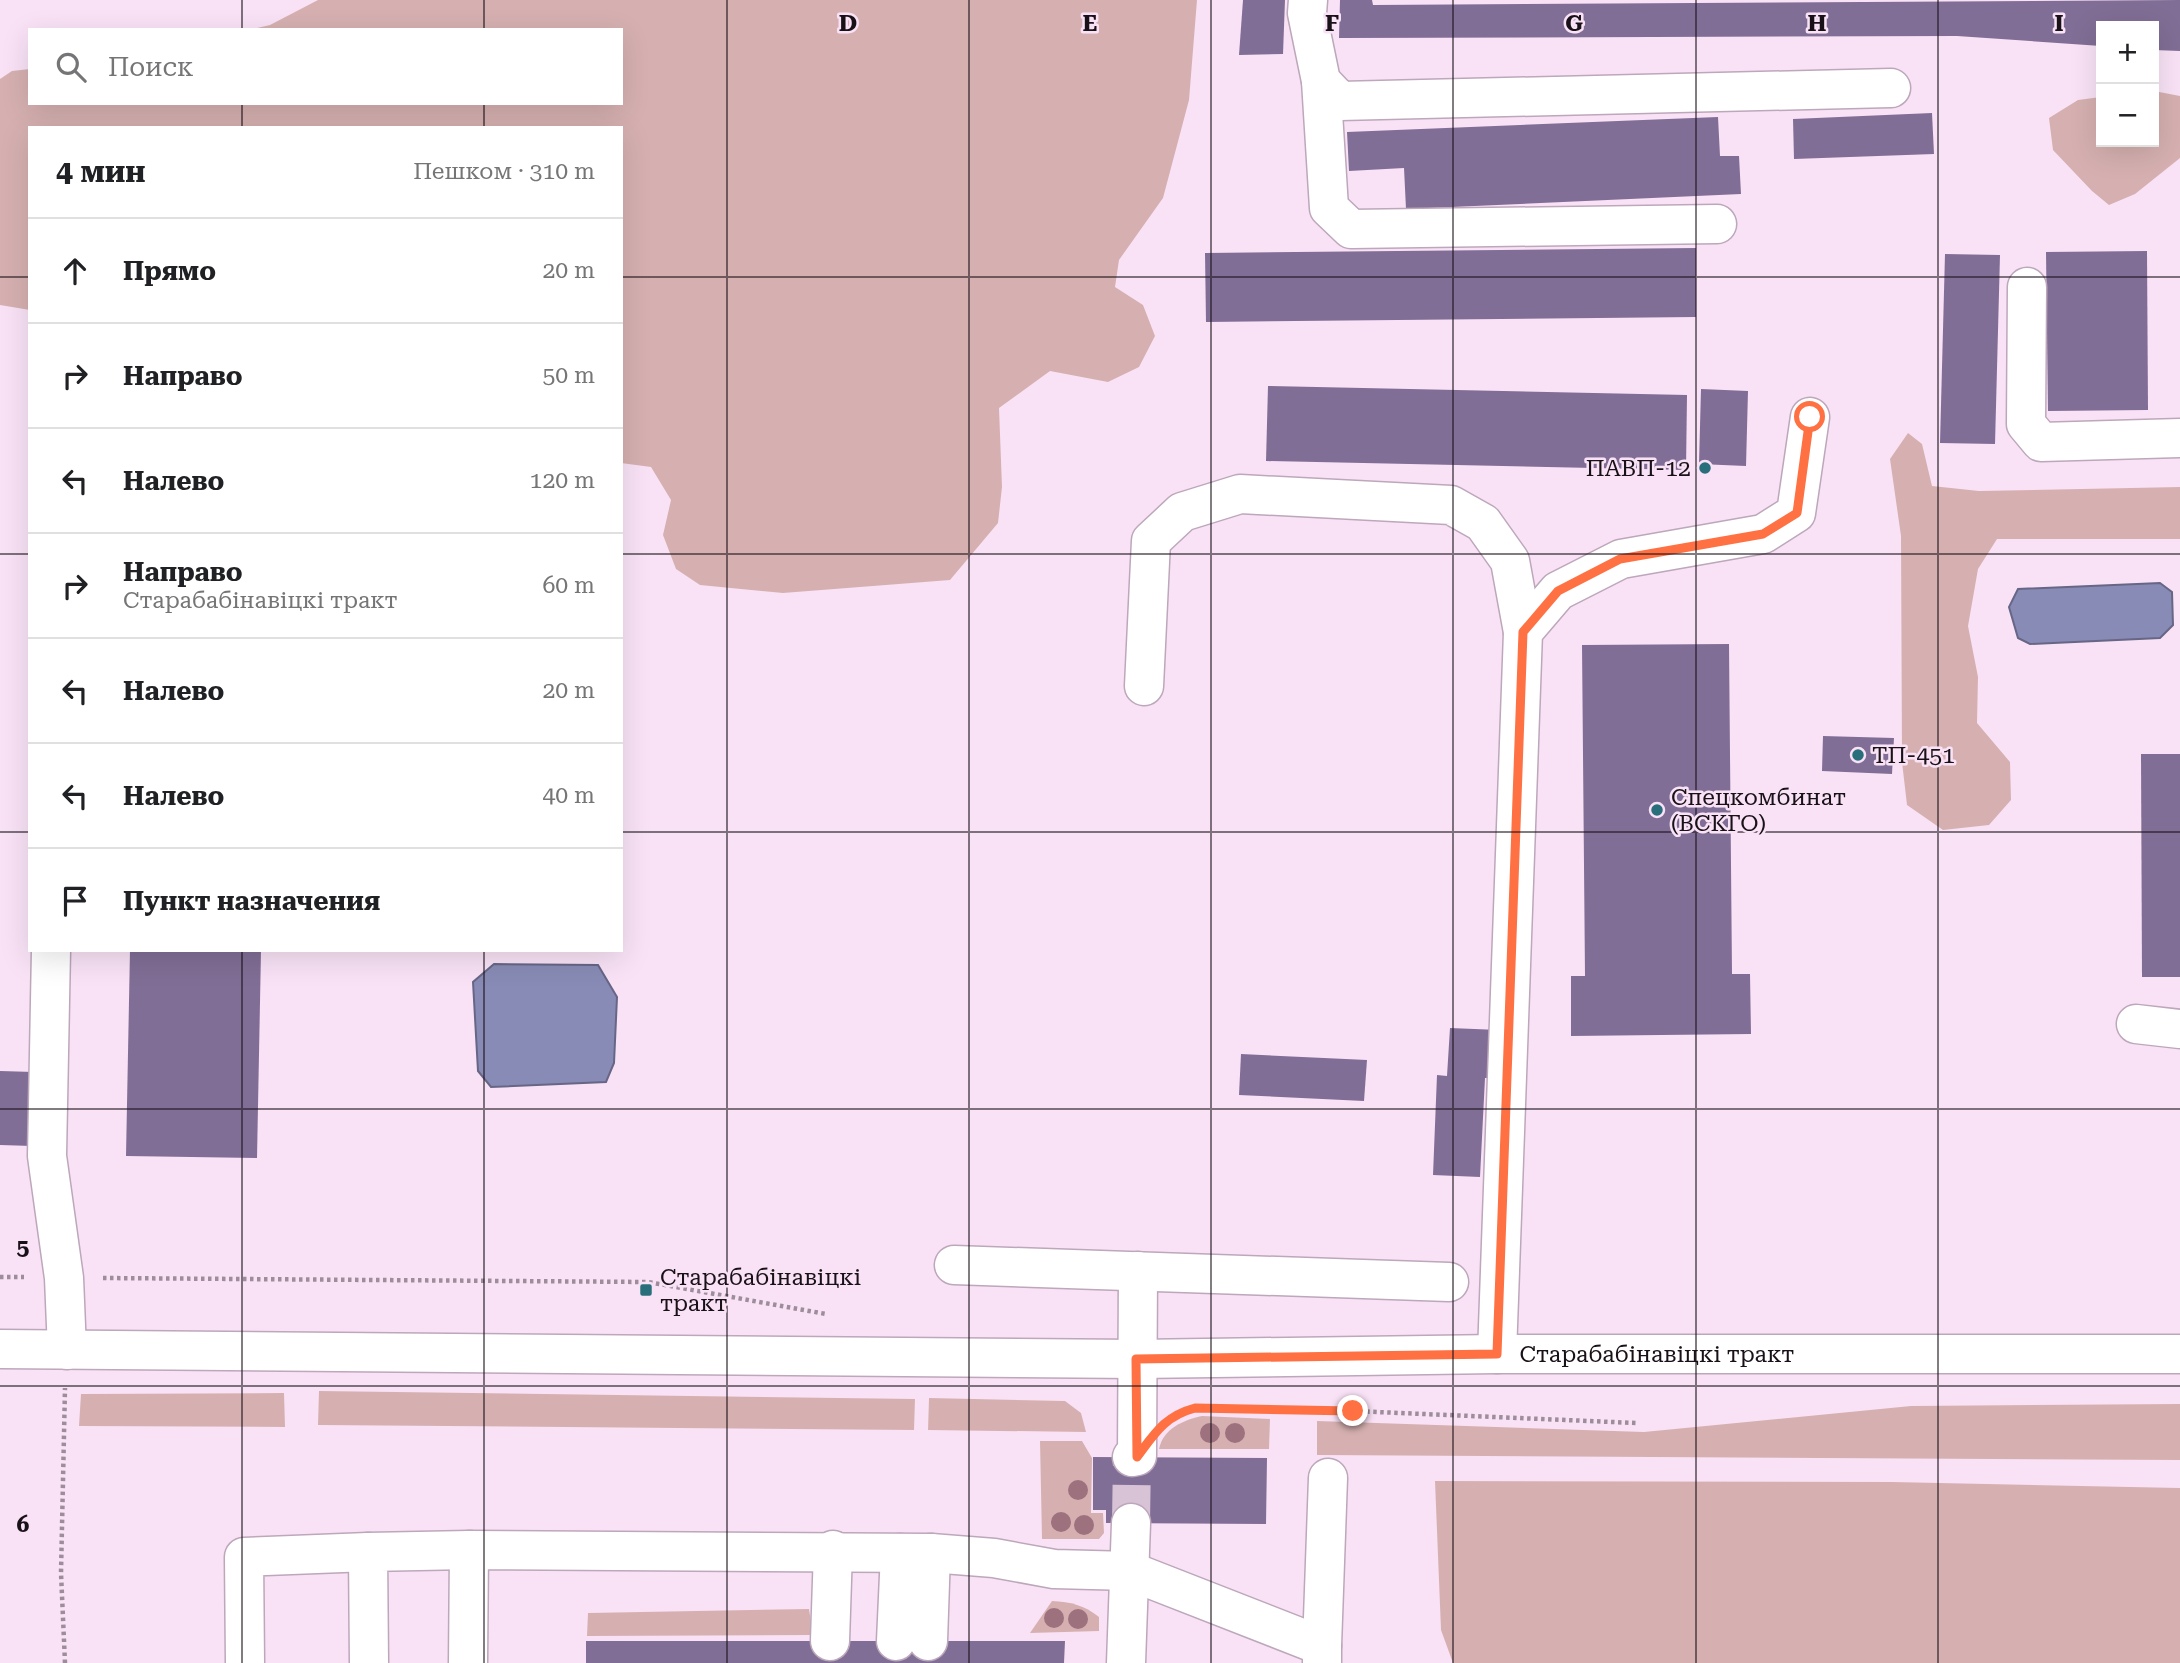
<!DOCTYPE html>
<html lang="ru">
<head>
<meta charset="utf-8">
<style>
  :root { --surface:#fff; --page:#f6f6f6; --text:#202124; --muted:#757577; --line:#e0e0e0 }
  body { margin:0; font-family:"Roboto Serif",serif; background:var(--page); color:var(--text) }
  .controls { position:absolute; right:21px; top:21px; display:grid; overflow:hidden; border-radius:0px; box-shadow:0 7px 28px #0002 }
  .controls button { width:63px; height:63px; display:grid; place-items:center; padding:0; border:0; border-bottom:2px solid var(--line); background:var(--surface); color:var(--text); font:35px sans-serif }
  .stop { position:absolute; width:21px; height:21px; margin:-16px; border:5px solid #ff7043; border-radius:50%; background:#fff }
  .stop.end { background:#ff7043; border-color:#fff; box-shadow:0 2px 7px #0008 }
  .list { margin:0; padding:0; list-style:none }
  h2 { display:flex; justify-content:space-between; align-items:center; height:91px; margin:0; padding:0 28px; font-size:30px }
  h2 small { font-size:23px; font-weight:400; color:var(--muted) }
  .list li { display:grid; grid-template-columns:46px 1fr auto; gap:21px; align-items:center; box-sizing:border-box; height:105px; padding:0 28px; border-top:2px solid var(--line) }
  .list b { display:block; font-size:26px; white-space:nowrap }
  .list p { margin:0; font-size:23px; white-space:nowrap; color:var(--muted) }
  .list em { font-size:23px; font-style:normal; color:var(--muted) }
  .icon { flex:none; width:38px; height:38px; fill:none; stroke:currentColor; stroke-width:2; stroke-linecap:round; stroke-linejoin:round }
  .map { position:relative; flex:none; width:2180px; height:1663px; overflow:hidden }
  .search { position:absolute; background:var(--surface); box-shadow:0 7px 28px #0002; left:28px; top:28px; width:595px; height:77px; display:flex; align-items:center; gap:18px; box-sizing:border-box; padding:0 24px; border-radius:0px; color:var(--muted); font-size:26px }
  .panel { position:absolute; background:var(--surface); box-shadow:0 7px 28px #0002; left:28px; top:126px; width:595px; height:826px; border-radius:0px }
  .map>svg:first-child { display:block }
</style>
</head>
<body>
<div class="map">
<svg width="2180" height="1663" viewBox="0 0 2180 1663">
  <rect width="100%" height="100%" fill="#f9e2f6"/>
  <g fill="#d6b0b0">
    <path d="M318 0H1197L1189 100 1163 198 1119 260 1115 287 1143 305 1155 336 1139 367 1108 382 1050 371 999 408 1002 487 998 523 950 580 783 593 700 585 676 569 663 535 671 500 651 467 621 463V128H30V310L0 305V79L12 71 30 69V103H621V30H249L270 25Z"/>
    <path d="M2154 91 2180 96V158L2135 194 2109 205 2092 191 2053 150 2049 118 2078 100 2101 97V142H2154Z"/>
    <path d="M1908 433 1922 444 1932 486 1979 491 2180 487V539H1997L1978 569 1968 626 1978 677 1977 723 2010 762 2011 800 1989 825 1943 830 1907 805 1902 762 1901 536 1890 459Z"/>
    <path d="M319 1391 915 1399 914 1430 318 1425Z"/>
    <path d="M284 1393 285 1427 79 1426 81 1394Z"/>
    <path d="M929 1398 1065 1401 1081 1413 1086 1432 928 1430Z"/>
    <path d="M2180 1404V1460L1317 1455V1421L1644 1432 1911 1406Z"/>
    <path d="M1202 1416 1270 1419 1269 1449H1159C1163 1429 1183 1420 1202 1416Z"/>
    <path d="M1040 1441H1082L1092 1458 1091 1513H1103L1104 1533 1099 1539H1042Z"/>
    <path d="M1435 1481 1892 1482 2180 1488V1663H1453L1441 1630Z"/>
    <path d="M1052 1601C1071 1602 1084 1605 1099 1617V1631L1030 1633Z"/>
    <path d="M809 1609 813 1635 587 1636 588 1613Z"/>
  </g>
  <g fill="#888bb5" stroke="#676686" stroke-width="2">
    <path d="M2160 583 2172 592 2173 625 2160 638 2030 644 2018 638 2009 607 2018 589Z"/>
    <path d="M494 964 598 965 617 997 614 1063 606 1082 491 1087 478 1071 473 982Z"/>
  </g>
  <g fill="#816e96">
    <path d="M1243 0H1285L1283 54 1239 55Z"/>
    <path d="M1340 0H1372L1373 5 2180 0V51L2154 50V26H2101V46L1957 36 1339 38Z"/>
    <path d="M1932 113 1934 154 1794 159 1793 119Z"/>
    <path d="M1718 117 1720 156H1739L1741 194 1406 209 1404 168 1349 171 1347 132Z"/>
    <path d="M1696 248V317L1206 322 1205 253Z"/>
    <path d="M2147 251 2148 410 2048 411 2046 252Z"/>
    <path d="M1945 254 2000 255 1995 444 1940 443Z"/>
    <path d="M1268 386 1687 395 1686 470 1266 461Z"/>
    <path d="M1701 389 1748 391 1746 466 1699 464Z"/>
    <path d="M1729 644 1732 974H1750L1751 1034 1571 1036V976H1585L1582 645Z"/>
    <path d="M1823 736 1894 738 1892 774 1822 771Z"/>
    <path d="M2141 754H2180V977H2142Z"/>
    <path d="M130 950H261L257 1158 126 1156Z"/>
    <path d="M1450 1028 1499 1030 1497 1078H1485L1480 1177 1433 1175 1437 1075 1447 1076Z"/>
    <path d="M1241 1054 1367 1060 1364 1101 1239 1095Z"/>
    <path d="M0 1071 34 1072 32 1146 0 1145Z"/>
    <path d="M1093 1457 1267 1458 1266 1524 1106 1523V1510H1093Z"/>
    <path d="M586 1641H1065L1064 1663H586Z"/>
  </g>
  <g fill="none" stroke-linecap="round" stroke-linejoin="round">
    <path stroke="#d7c3d5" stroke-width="38" stroke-dasharray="38 19" stroke-linecap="butt" d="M1131 1523 1132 1457"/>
    <g stroke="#bda7bb" stroke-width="41">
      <g id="minor">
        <path d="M1308 0 1307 13 1321 81 1340 101 1891 88"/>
        <path d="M1321 81 1329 208 1351 229 1717 224"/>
        <path d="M2027 287 2026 424 2041 442 2180 438"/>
        <path d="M1144 686 1151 541 1182 512 1240 494 1451 505 1483 523 1510 561 1523 632"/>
        <path d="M51 950 47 1156 64 1278 67 1350"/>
        <path d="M2136 1024 2180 1029"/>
        <path d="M954 1265 1449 1282"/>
        <path id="s1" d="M0 1349 1137 1359 1497 1354H2180"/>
        <path d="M1497 1354 1523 632 1558 591 1621 559 1763 534 1796 513 1810 417"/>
        <path d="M1132 1457 1137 1456 1138 1271"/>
        <path d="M830 1641 833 1550"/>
        <path d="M896 1641 900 1553"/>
        <path d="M928 1641 931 1553"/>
        <path d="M1322 1646 1328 1478"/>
        <path d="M245 1663 244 1557 368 1552"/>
        <path d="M369 1663 368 1552 469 1550"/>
        <path d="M468 1663 469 1550 931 1553 994 1558 1054 1569 1130 1571 1322 1646V1663"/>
        <path d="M1126 1663 1131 1523"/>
      </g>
    </g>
    <g stroke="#9d8d9b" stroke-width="4.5" stroke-dasharray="3.5 3.5" stroke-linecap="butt">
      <path d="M0 1277H24"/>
      <path d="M103 1278 648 1282 826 1314"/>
      <path d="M1178 1413 1195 1408H1212L1353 1411 1636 1423"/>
      <path d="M65 1663 61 1573 65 1388"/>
    </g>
    <use href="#minor" stroke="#fff" stroke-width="38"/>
  </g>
  <g fill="#9e717f">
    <circle cx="1210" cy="1433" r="10"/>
    <circle cx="1235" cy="1433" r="10"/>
    <circle cx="1078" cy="1490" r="10"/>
    <circle cx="1061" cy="1522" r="10"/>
    <circle cx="1084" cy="1525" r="10"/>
    <circle cx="1054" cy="1618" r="10"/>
    <circle cx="1078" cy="1619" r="10"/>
  </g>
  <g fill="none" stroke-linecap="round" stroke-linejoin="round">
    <path stroke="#ff7043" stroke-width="9" d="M1353 1411 1195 1408C1165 1416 1155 1433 1137 1457L1136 1359 1497 1354 1523 632 1558 591 1620 559 1763 534 1797 513 1810 417"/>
  </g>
  <path fill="none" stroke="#191118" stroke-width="2" stroke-opacity="0.55" d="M242 0V30M484 0V30M727 0V1663M969 0V1663M1211 0V1663M1453 0V1663M1696 0V1663M1938 0V1663M242 103V128M484 103V128M0 277H30M621 277H2180M0 554H30M621 554H2180M0 832H30M621 832H2180M242 950V1663M484 950V1663M0 1109H2180M0 1386H2180"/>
  <g fill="#286f7b" stroke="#f9e2f6" stroke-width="2.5">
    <circle cx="1705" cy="468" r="7"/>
    <circle cx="1858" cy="755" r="7"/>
    <circle cx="1657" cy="810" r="7"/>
    <rect x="639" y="1283" width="14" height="14" rx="3.5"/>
  </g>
  <g text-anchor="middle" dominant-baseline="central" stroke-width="5" stroke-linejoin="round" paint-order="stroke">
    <g font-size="23" fill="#191118" stroke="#f9e2f6" text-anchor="start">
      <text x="1691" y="468" text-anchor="end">ПАВП-12</text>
      <text x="1872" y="755">ТП-451</text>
      <text x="1671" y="797">Спецкомбинат<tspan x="1671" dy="26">(ВСКГО)</tspan></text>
      <text x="660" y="1277">Старабабінавіцкі<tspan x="660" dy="26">тракт</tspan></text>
    </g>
    <g font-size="23" fill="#191118" stroke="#f9e2f6">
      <text stroke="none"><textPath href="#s1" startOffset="1657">Старабабінавіцкі тракт</textPath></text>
    </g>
  </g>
  <g font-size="23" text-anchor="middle" font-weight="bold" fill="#191118" stroke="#f9e2f6" stroke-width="5" stroke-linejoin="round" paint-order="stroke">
    <text x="848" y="31">D</text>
    <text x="1090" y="31">E</text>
    <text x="1332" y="31">F</text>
    <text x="1574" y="31">G</text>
    <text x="1817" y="31">H</text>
    <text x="2059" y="31">I</text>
    <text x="23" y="1255">5</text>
    <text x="23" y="1532">6</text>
  </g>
</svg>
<div class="controls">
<button>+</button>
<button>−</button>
</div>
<div class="stop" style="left:1810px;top:417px"></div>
<div class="stop end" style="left:1353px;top:1411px"></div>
<div class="search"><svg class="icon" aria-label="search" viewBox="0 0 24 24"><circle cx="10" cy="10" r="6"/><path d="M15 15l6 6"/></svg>Поиск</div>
<section class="panel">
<h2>4 мин<small>Пешком · 310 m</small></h2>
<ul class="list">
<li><svg class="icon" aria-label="ahead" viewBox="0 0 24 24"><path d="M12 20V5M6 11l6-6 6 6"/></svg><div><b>Прямо</b></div><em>20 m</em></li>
<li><svg class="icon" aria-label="right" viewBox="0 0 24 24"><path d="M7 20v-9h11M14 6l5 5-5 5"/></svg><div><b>Направо</b></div><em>50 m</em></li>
<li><svg class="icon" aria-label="left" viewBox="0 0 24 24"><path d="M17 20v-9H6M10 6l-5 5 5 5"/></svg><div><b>Налево</b></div><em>120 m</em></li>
<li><svg class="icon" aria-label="right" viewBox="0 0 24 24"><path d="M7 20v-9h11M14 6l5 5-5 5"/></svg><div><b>Направо</b><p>Старабабінавіцкі тракт</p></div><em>60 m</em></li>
<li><svg class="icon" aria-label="left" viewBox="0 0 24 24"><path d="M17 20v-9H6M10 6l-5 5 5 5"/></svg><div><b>Налево</b></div><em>20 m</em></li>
<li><svg class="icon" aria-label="left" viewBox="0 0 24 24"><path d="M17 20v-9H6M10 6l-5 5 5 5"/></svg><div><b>Налево</b></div><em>40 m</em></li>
<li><svg class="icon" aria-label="arrive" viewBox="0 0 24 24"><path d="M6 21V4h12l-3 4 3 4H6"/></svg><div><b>Пункт назначения</b></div></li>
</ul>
</section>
</div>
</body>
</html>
